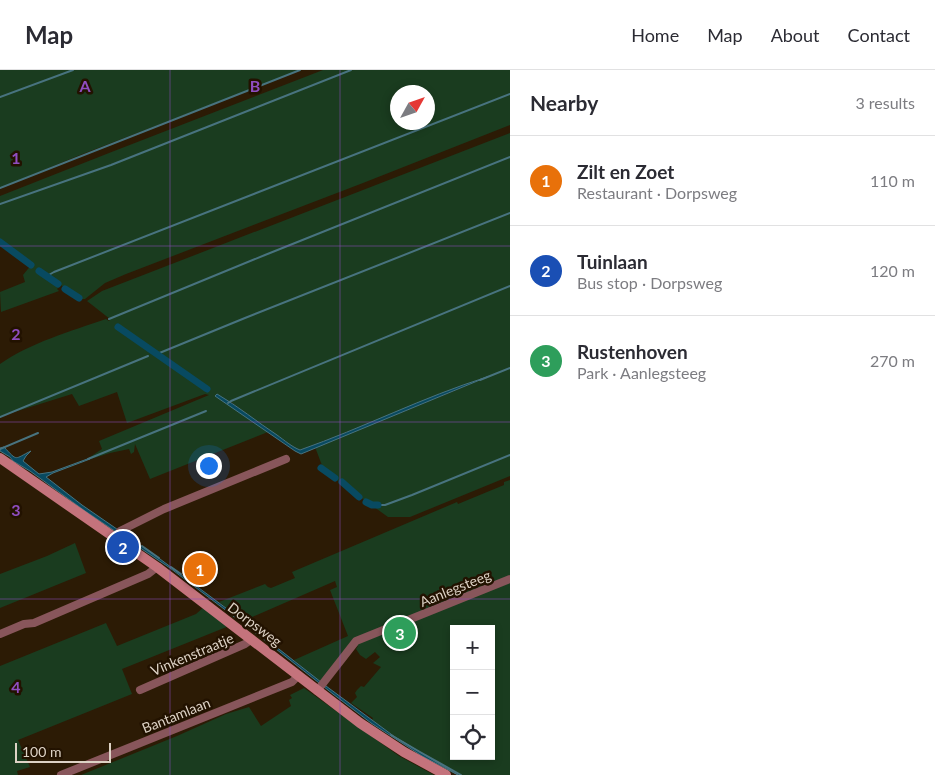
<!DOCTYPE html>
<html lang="en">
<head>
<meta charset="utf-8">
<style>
  :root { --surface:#fff; --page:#f2f2f3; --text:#2b2b33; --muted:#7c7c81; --line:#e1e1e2; --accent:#476f88 }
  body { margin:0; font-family:Lato,sans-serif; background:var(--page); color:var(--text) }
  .controls { position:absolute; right:15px; bottom:15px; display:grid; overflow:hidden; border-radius:0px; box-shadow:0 2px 8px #0003 }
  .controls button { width:45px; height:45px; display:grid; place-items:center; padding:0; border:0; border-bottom:1px solid var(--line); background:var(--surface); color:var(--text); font:25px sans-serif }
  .compass { position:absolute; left:390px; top:15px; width:45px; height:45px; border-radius:50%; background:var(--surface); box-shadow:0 2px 8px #0003; rotate:50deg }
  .scale { position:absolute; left:15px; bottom:12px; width:96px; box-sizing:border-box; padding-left:5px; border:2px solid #ddd2c5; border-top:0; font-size:14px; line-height:18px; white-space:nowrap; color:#ddd2c5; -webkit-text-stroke:4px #221200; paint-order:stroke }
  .you { position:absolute; left:208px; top:395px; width:18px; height:18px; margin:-12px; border:4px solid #fff; border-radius:50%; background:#1a73e8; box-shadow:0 0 0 8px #1a73e833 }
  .badge { display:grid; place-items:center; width:32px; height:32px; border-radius:50%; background:var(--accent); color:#fff; font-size:16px; font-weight:700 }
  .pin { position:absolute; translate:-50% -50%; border:2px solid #fff; box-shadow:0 1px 5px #0006 }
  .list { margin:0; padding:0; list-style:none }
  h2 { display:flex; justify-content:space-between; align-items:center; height:65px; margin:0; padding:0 20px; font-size:21px }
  h2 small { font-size:16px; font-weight:400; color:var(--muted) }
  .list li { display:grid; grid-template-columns:32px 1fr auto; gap:15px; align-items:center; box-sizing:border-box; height:90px; padding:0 20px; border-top:1px solid var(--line) }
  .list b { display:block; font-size:19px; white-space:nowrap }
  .list p { margin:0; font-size:16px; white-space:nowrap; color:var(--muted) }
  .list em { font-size:16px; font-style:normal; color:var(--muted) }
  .icon { flex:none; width:28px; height:28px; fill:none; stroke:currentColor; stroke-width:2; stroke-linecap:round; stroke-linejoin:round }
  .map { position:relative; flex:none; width:510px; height:705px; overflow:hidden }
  header { display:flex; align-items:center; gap:30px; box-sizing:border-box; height:70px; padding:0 25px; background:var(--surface); border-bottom:1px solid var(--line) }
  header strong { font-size:24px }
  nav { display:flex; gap:28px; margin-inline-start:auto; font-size:18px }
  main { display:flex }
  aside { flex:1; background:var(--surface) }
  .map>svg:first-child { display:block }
</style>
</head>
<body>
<header>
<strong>Map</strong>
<nav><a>Home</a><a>Map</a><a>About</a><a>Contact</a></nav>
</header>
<main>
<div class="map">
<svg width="510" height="705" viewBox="0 0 510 705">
  <rect width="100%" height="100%" fill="#2c1b05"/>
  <g fill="#1a3c1f" fill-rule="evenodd">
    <path d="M0 0H301L80 85 0 118Z"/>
    <path d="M323 0H510V55L363 113 126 204 105 213 85 229H80L40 200 39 202 59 217 57 219 59 221 1 242 0 222 25 212 23 205 32 194 0 171V126L109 83ZM398 22H428V52H398Z"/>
    <path d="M510 63V406L410 447H388L334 408 323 398 315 377 454 321 479 310 461 316 337 366 300 380 295 378 268 360 231 332 216 326 268 362 150 409 135 374 134 382 131 384 129 379 110 383 91 389 90 387 102 379 99 371 209 325 205 324 127 353 117 322 79 336 72 324 8 344 0 347V294C30 273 71 261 106 249L109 251 110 249 87 231 102 221Z"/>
    <path d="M510 410V705H459L405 674 372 650 373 648 351 633 357 627 355 623 357 620 361 616 364 617 381 597 373 593 380 587 375 582 366 589 360 585 356 579 358 576 353 578 325 616 294 590 348 566 330 520 337 517 335 511 243 551 219 532 265 514 268 517 271 518 295 508 292 502 457 432 458 434 504 415V412ZM454 559H491V686H454Z"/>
    <path d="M75 473 86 503 0 538V504L47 486Z"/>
    <path d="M204 537 229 556 122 599 132 624 18 670 30 697 17 701 18 705H0V596L106 553 117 576 196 544Z"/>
    <path d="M304 618 399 686 434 705H81L177 666 226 644 249 637 261 656 291 636 289 630 292 628 290 625Z"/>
  </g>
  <g fill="#084a61" stroke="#48737f">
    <path d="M487 307 301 384 295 381 215 326 217 324C238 336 257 352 277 365 284 370 292 377 300 380 363 358 423 327 487 307Z"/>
    <path d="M4 377C18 392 14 389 31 381L26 386 23 391 39 404 52 402 90 388V389L53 403 46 407 82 435 156 486 246 553 251 556 257 562 265 565 270 572 326 616 395 667 458 705 422 686 371 653 333 624 257 564 170 498 85 441 30 401 13 391 10 387 0 381V378Z"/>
  </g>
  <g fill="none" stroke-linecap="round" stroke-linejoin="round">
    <g stroke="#48737f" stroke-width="2">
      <path d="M0 27 73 0"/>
      <path d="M0 118 300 0"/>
      <path d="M0 134 111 95 351 0"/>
      <path d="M47 206 54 202 510 24"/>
      <path d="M109 249 265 185 510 87"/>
      <path d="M157 284 245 248 510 143"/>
      <path d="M480 310 510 298"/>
      <path d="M228 333 231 331 510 216"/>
      <path d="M0 347 148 286"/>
      <path d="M0 379 38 363"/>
      <path d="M88 389 206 341"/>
      <path d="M378 435H385L412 425 510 385"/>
      <path d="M142 476 159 488"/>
      <path d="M171 497 181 504"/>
      <path d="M391 665 420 682 461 705"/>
    </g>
    <g stroke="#084a61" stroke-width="7">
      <path d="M0 172 31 195"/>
      <path d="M39 201 58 214"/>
      <path d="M65 219 79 228"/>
      <path d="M118 257 207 319"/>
      <path d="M321 398 335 408"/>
      <path d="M342 412 359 427"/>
      <path d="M366 432 372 435H378"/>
    </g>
    <g stroke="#88565b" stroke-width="8">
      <path d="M116 468 120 461 164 439 286 389"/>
      <path d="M0 564 24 554 34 553 148 504 157 497"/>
      <path d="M140 620 245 574 252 569"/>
      <path d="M317 621 356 571 510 509"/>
      <path d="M61 705 292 612 299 605"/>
    </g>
    <path stroke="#c4737c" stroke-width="10" d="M0 388 157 497 360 653 404 682 446 705"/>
  </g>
  <path fill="none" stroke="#8f4dc0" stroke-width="1" stroke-opacity="0.55" d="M170 0V705M340 0V705M0 176H510M0 352H510M0 529H510"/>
  <g text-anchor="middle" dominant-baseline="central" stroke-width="5" stroke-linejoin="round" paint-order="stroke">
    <g font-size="14" fill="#ddd2c5" stroke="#221200">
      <text transform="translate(455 518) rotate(-22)">Aanlegsteeg</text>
      <text transform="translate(255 554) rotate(37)">Dorpsweg</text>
      <text transform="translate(192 584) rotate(-23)">Vinkenstraatje</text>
      <text transform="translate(176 645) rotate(-22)">Bantamlaan</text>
    </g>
  </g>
  <g font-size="16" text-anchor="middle" font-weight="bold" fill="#8f4dc0" stroke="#221200" stroke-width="5" stroke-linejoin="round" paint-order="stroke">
    <text x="85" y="22">A</text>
    <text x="255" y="22">B</text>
    <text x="16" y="94">1</text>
    <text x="16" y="270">2</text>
    <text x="16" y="446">3</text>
    <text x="16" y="623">4</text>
  </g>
</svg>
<div class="controls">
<button>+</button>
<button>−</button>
<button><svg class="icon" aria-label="locate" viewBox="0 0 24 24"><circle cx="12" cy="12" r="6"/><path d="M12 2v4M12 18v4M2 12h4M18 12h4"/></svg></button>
</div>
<svg class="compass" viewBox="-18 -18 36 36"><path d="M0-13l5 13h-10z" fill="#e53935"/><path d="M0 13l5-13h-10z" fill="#7c7c81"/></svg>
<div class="scale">100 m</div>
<div class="you"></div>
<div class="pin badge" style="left:200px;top:499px;background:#e8710a">1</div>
<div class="pin badge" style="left:123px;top:477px;background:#1a4fb4">2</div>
<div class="pin badge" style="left:400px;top:563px;background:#2e9e5b">3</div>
</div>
<aside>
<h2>Nearby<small>3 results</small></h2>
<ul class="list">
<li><span class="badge" style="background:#e8710a">1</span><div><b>Zilt en Zoet</b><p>Restaurant · Dorpsweg</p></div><em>110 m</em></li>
<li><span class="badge" style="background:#1a4fb4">2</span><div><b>Tuinlaan</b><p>Bus stop · Dorpsweg</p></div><em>120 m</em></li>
<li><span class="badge" style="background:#2e9e5b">3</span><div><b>Rustenhoven</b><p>Park · Aanlegsteeg</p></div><em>270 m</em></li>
</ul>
</aside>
</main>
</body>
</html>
